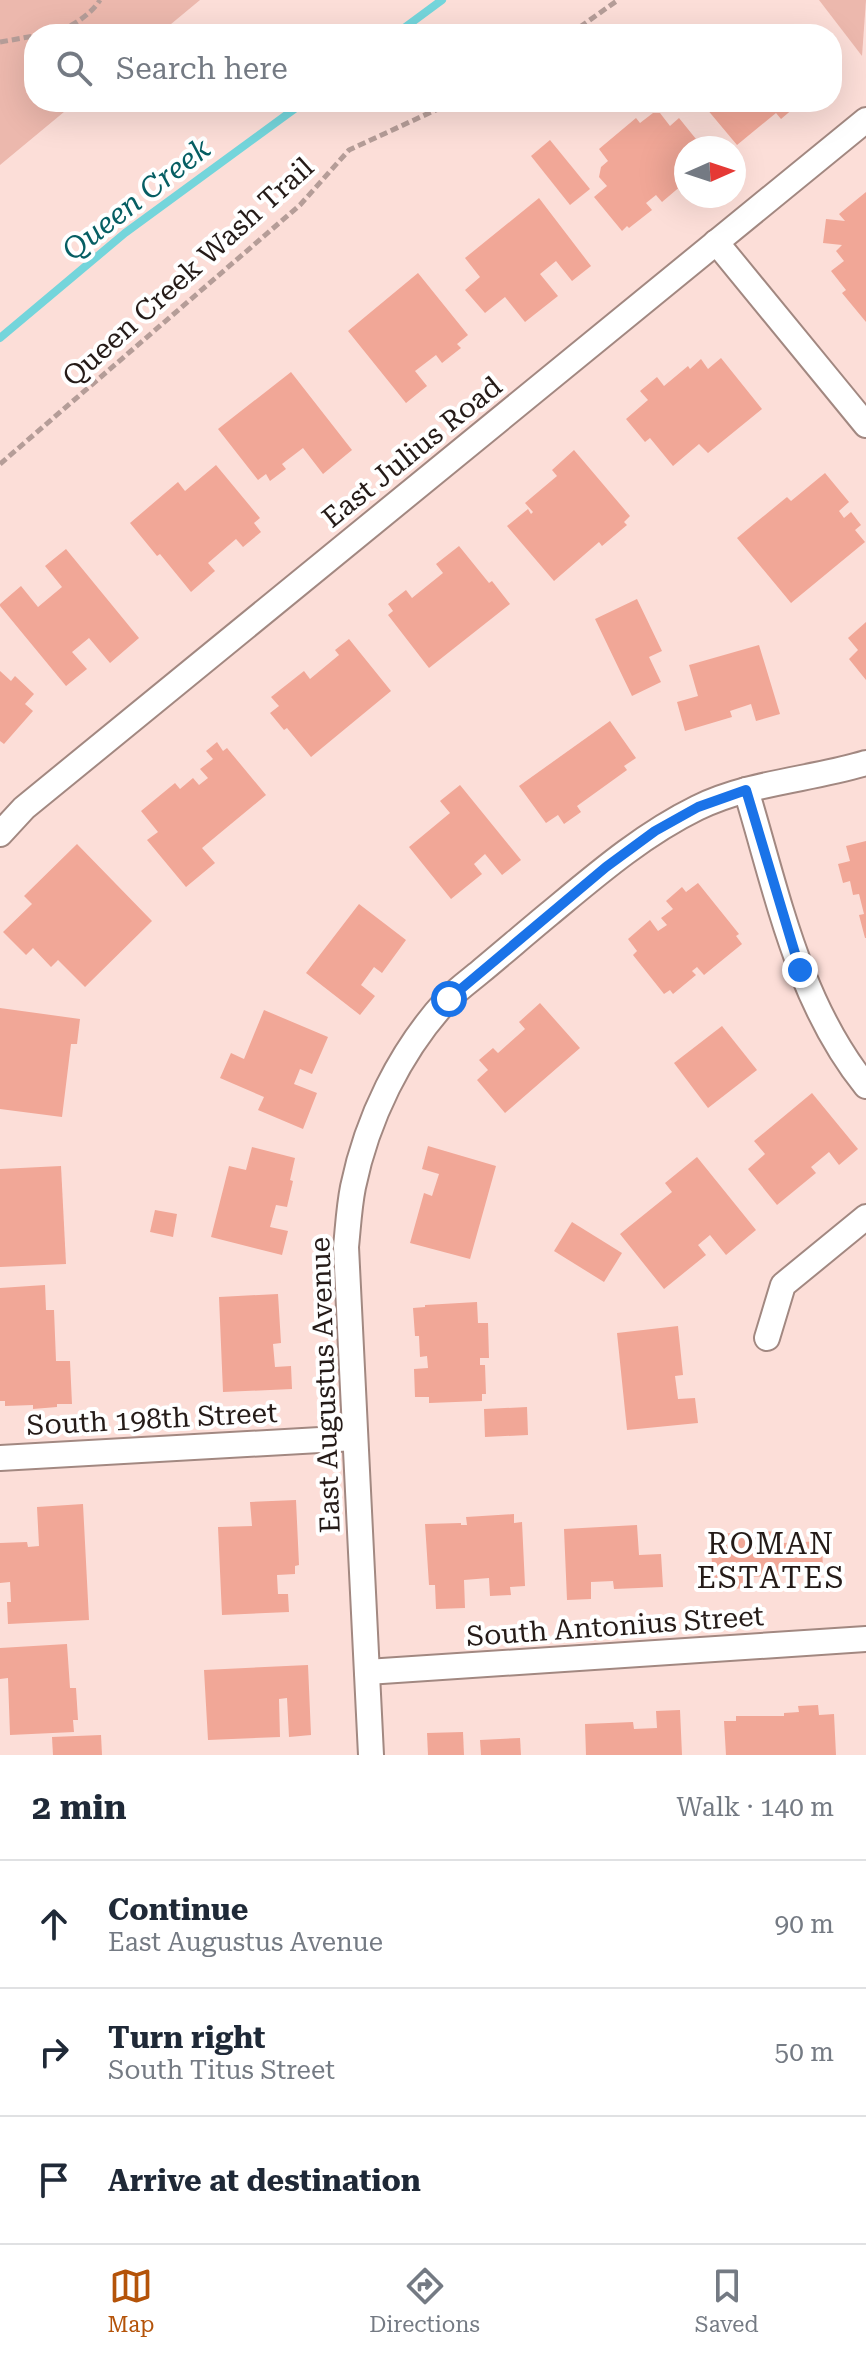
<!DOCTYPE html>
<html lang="en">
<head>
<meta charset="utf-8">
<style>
  :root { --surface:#fff; --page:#f6f6f7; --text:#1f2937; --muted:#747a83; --line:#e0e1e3; --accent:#b45309 }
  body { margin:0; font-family:"Roboto Serif",serif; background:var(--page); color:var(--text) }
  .compass { position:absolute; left:674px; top:136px; width:72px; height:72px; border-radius:50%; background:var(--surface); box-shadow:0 8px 32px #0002; rotate:87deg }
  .stop { position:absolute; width:24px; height:24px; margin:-18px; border:6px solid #1a73e8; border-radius:50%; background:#fff }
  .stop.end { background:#1a73e8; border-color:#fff; box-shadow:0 2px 8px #0008 }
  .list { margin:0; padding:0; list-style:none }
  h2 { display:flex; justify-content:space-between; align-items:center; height:104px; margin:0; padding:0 32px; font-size:34px }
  h2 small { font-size:26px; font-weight:400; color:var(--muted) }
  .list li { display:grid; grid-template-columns:52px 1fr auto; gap:24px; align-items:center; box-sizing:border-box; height:128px; padding:0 32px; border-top:2px solid var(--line) }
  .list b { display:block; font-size:30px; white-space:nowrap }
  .list p { margin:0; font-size:26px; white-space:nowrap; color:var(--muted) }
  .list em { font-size:26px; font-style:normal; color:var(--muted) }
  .icon { flex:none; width:44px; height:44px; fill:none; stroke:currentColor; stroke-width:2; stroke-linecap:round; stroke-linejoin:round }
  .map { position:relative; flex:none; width:866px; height:1755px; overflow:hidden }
  .search { position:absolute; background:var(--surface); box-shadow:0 8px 32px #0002; left:24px; right:24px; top:24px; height:88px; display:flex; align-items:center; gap:20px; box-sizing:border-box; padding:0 28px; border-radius:32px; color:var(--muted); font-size:30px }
  .sheet { height:488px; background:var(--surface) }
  nav { display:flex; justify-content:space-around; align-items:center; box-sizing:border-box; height:112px; border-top:2px solid var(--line); background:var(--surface); font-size:22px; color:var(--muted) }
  nav a { display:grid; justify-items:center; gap:4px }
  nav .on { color:var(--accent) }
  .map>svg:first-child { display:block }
</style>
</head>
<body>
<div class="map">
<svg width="866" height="1755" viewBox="0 0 866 1755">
  <rect width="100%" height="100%" fill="#fcded8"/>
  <g fill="#ecb8ad">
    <path d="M0 0H200L159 34H34V102H76L0 165Z"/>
    <path d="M819 0H866L862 56Z"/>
  </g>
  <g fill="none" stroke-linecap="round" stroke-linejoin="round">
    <g stroke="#74d5db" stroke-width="8">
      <path d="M396 34 442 0"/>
      <path d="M0 338 125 233 304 102"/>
    </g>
  </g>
  <g fill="#f1a797">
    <path d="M701 102H801L781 119 776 113 737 145Z"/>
    <path d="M653 113H660L670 126 679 118 700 144 697 146 699 148H686V174L678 180 682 185 662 202 656 195 646 203 652 210 629 228 627 226 622 231 594 197 607 186 599 177 601 167 608 161 599 149 636 118 640 123Z"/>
    <path d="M550 140 590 189 570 205 531 156Z"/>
    <path d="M866 192V322L842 293 846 290 831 271 844 261 836 251 842 245 823 243 826 219 845 221 839 214Z"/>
    <path d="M539 198 591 266 572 281 556 261 540 274 558 296 525 322 505 297 485 313 465 290 480 277 465 258Z"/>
    <path d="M418 273 468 335 457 344 461 348 442 363 436 355 415 371 427 386 406 403 348 331Z"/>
    <path d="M721 358 762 409 708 453 699 444 673 466 650 438 645 442 626 419 648 400 640 391 657 377 664 386 688 366 690 369 701 359 708 369Z"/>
    <path d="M291 372 352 450 323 474 303 448 282 464 286 469 270 481 266 474 258 480 218 429Z"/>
    <path d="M574 450 630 516 624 522 627 525 602 546 599 542 554 581 507 526 528 509 531 514 533 512 525 503 557 476 552 470Z"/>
    <path d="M216 465 260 518 254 523 261 532 243 547 236 539 208 563 215 571 191 592 160 554 157 556 130 523 178 482 185 491Z"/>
    <path d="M825 473 849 502 839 511 844 518 851 512 861 525 855 530 865 542 791 603 737 538 787 497 791 501Z"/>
    <path d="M459 546 489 583 492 581 510 604 429 668 388 615 393 611 388 604 406 590 412 598 443 573 436 564Z"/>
    <path d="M66 549 139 638 110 663 89 638 72 652 87 669 66 686 0 606V604L21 586 38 607 62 587 45 566Z"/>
    <path d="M637 599 662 651 649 657 661 682 632 696 595 619Z"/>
    <path d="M866 622V680L849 659 858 650 848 638Z"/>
    <path d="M349 639 391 691 311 757 287 728 284 730 270 713 279 706 271 697 304 671 310 679 339 655 335 650Z"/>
    <path d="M759 645 780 714 756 721 751 704 730 711 732 717 685 731 677 702 698 696 689 665Z"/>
    <path d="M0 671 11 681 15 676 34 694 25 704 33 711 4 744 0 741Z"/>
    <path d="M610 721 636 758 624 766 627 770 577 806 581 812 564 824 558 815 546 823 519 786Z"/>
    <path d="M217 742 223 751 227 748 266 795 202 848 215 863 186 887 147 840 158 832 141 811 175 783 180 789 193 778 199 785 208 778 200 769 213 759 206 751Z"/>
    <path d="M460 785 521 860 502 875 485 854 474 864 482 874 451 899 409 847 450 813 440 801Z"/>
    <path d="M866 841V938H865L859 915 864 914 859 894 853 895 850 881 843 883 838 864 850 861 846 846Z"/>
    <path d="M77 844 152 921 85 987 58 960 51 967 33 948 26 955 3 932 32 904 24 896Z"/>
    <path d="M698 883 739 934 736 936 742 944 704 975 697 967 692 971 696 975 673 994 670 990 664 994 633 955 637 951 628 939 650 920 658 931 667 925 661 918 673 909 666 901 682 887 686 892Z"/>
    <path d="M359 904 406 940 382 973 374 967 361 985 375 996 360 1015 306 973Z"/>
    <path d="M540 1003 580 1048 505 1113 477 1080 488 1070 479 1060 493 1048 498 1053 525 1029 519 1022Z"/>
    <path d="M0 1008 80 1019 77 1044H71L62 1117 0 1109Z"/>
    <path d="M264 1010 328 1037 312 1074 300 1069 294 1084 317 1093 303 1129 258 1110 264 1097 220 1078 231 1053 244 1059Z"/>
    <path d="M722 1026 757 1070 708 1108 674 1063Z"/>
    <path d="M812 1093 858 1149 839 1165 829 1152 811 1167 816 1173 777 1205 748 1169 765 1154 754 1141Z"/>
    <path d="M428 1146 496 1166 470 1259 410 1243 424 1193 432 1196 439 1174 422 1169Z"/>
    <path d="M252 1147 295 1158 290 1180 293 1181 287 1207 276 1205 270 1227 288 1231 282 1255 211 1237 229 1166 246 1170Z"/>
    <path d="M697 1157 756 1230 726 1255 710 1235 698 1245 706 1255 664 1289 620 1234 672 1192 665 1183Z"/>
    <path d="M61 1166 66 1264 0 1267V1169Z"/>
    <path d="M155 1210 177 1214 173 1237 150 1232Z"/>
    <path d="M572 1222 622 1253 604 1282 554 1251Z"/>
    <path d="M45 1285 46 1310H54L56 1361H70L72 1404H57V1407L33 1409V1405L5 1406V1401H0V1288Z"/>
    <path d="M278 1294 281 1343 273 1344 275 1367 291 1366 292 1389 223 1392 219 1297Z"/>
    <path d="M477 1302 478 1323H488L489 1358H480V1365H485L486 1394H482V1401L429 1403V1397H415L414 1369 428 1368 427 1356 420 1357 419 1336H415L413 1308 425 1307V1305Z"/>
    <path d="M678 1326 683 1375 675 1376 678 1399 695 1398 698 1423 627 1430 617 1333Z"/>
    <path d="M527 1407 528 1435 485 1437 484 1409Z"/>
    <path d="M296 1500 299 1565 295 1566V1574L277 1575 278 1594H288L289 1612 222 1615 218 1527 252 1526 250 1502Z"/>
    <path d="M83 1504 89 1620 8 1624 7 1602H11L10 1582 0 1583V1543L27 1542 28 1547 39 1546 37 1507Z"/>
    <path d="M514 1514V1523L522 1522 525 1586 510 1587 511 1595 490 1596 489 1578 464 1580 465 1608 436 1609 435 1585H429L425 1524 461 1523V1525H467L466 1517Z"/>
    <path d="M637 1525 639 1555 661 1554 663 1587 614 1589 613 1581 591 1582V1599L567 1600 564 1529Z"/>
    <path d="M782 1531 783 1543 822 1541 823 1573 748 1577 749 1588 728 1589V1578L713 1579 710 1534Z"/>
    <path d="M67 1644 70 1688H76L78 1720H73L74 1732 10 1735 8 1678 0 1679V1648Z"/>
    <path d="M308 1665 311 1735 289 1737 287 1698 279 1699 280 1737 208 1740 204 1670Z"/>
    <path d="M818 1705 819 1715 834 1714 836 1755H726L724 1721H736V1716H784V1713L799 1712 798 1706Z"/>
    <path d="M680 1710 682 1755H586L585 1724 633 1722 634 1729 657 1728 656 1711Z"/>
    <path d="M463 1732 464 1755H428L427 1733Z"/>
    <path d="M101 1735 102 1755H53L52 1737Z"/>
    <path d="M520 1738 521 1755H481L480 1740Z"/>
  </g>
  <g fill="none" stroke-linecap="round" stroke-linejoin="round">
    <g stroke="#a28881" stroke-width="28">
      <g id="minor">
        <path d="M716 242 866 425"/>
        <path d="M746 790C777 892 798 1002 866 1086"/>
        <path d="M0 834 24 808 866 120"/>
        <path d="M767 1338 783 1285 866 1217"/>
        <path d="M0 1458 355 1438"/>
        <path d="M367 1672 866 1639"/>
        <path d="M371 1755 346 1247C348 1228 349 1207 353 1187 367 1119 400 1051 447 1000 457 990 469 981 480 972 503 953 526 933 549 914 596 875 642 835 697 808 750 782 810 780 866 763"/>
      </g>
    </g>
    <g stroke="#b59d98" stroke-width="5" stroke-dasharray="8 4" stroke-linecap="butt">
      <path d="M48 34C66 31 90 16 100 0"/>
      <path d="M570 34 618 0"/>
      <path d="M0 42 34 36"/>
      <path d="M0 464 300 205 349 150 453 102"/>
    </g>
    <use href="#minor" stroke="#fff" stroke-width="24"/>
  </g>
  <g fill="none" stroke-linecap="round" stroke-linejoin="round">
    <path stroke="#1a73e8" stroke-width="10" d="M449 999 606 867 655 831 698 807 746 790 800 970"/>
  </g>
  <g text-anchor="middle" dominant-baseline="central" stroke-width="8" stroke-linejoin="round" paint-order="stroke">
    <g font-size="28" fill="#251b18" stroke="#fff">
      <text transform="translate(188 272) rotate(-42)">Queen Creek Wash Trail</text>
      <text transform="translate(412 452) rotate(-39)">East Julius Road</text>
      <text transform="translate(325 1385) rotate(-92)">East Augustus Avenue</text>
      <text transform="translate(152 1419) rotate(-3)">South 198th Street</text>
      <text transform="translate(615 1626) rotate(-4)">South Antonius Street</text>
    </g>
    <g font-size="30" font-style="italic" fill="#065e63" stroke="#fff">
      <text transform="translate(136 199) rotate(-38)">Queen Creek</text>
    </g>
    <g font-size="30" letter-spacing="2" fill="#251b18" stroke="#fff">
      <text x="771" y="1543">ROMAN<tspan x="771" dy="34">ESTATES</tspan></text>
    </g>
  </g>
</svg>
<svg class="compass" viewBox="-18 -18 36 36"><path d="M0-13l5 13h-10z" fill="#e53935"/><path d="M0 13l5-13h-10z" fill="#747a83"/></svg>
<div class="stop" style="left:449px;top:999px"></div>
<div class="stop end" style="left:800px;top:970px"></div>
<div class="search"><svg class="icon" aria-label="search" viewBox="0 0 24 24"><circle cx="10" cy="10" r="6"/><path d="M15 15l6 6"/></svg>Search here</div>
</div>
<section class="sheet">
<h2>2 min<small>Walk · 140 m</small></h2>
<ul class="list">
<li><svg class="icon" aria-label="ahead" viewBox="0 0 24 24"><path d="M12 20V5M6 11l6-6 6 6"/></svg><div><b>Continue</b><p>East Augustus Avenue</p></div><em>90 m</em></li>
<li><svg class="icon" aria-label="right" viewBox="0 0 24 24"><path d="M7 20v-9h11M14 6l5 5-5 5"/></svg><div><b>Turn right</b><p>South Titus Street</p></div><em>50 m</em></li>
<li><svg class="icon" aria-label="arrive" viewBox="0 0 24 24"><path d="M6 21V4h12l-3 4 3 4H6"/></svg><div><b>Arrive at destination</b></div></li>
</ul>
</section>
<nav>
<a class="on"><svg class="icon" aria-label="map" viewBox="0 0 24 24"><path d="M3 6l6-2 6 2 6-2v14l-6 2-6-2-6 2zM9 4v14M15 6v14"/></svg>Map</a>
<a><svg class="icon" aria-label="directions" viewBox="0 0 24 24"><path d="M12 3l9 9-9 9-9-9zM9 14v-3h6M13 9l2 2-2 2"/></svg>Directions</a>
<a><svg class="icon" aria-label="saved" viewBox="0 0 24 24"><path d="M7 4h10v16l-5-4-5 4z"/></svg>Saved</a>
</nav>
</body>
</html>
